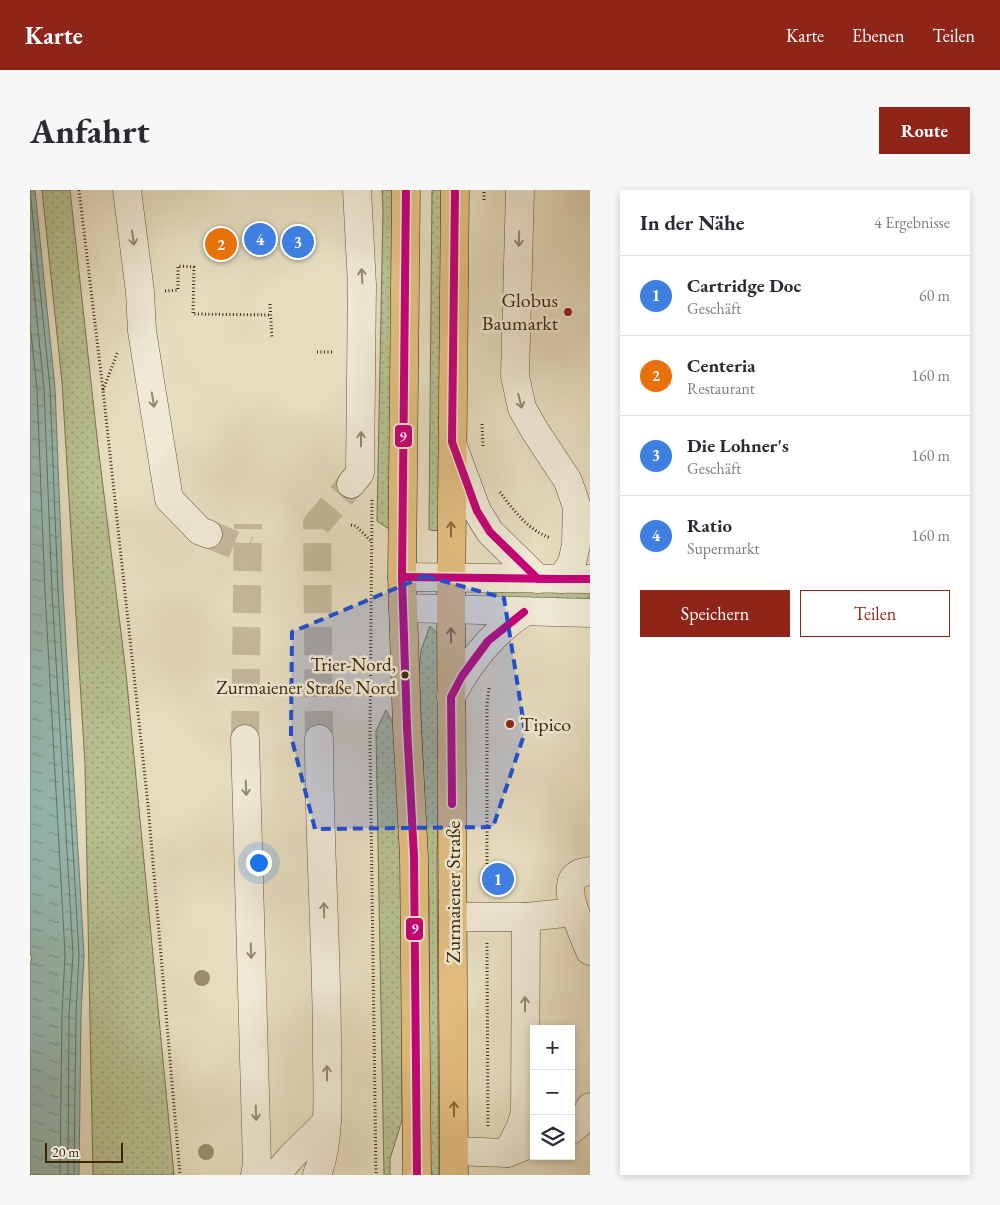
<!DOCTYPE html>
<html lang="de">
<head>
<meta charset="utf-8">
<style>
  :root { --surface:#fff; --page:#f7f7f7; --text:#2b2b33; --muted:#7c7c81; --line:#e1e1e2; --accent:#8f2418 }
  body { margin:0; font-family:"EB Garamond",serif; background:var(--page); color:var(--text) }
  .controls { position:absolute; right:15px; bottom:15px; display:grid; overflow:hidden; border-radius:0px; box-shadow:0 2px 8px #0003 }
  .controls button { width:45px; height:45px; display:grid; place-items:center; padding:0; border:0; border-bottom:1px solid var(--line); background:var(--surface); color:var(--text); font:25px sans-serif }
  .scale { position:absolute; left:15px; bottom:12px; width:78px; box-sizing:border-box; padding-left:5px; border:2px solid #3d2608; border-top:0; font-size:14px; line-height:18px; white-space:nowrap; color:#3d2608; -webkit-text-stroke:4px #efe9d5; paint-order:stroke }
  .you { position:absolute; left:228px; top:672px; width:18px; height:18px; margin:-12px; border:4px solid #fff; border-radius:50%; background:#1a73e8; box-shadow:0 0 0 8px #1a73e833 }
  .badge { display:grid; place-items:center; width:32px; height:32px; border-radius:50%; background:var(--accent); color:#fff; font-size:16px; font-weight:700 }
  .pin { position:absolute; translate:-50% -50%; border:2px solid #fff; box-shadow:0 1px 5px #0006 }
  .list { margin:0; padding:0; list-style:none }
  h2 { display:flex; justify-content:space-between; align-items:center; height:65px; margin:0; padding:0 20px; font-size:21px }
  h2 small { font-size:16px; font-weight:400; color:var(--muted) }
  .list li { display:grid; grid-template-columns:32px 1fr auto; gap:15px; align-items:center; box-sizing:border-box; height:80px; padding:0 20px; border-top:1px solid var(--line) }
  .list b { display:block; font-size:19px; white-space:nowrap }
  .list p { margin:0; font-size:16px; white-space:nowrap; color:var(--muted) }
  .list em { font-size:16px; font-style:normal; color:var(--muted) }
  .actions { display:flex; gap:10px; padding:15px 20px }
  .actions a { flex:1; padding:11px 0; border:1px solid var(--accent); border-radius:0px; text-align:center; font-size:18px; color:var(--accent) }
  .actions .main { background:var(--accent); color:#fff }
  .icon { flex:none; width:28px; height:28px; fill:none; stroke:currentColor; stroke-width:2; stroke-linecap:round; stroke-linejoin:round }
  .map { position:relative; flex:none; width:560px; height:985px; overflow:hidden; border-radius:0px }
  header { display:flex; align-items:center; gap:30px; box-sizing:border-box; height:70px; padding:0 25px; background:var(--accent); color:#fff }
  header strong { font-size:24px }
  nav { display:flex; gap:28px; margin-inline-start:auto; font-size:18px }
  .intro { display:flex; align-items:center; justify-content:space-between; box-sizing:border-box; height:120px; padding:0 30px }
  h1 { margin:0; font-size:35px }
  .button { padding:12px 22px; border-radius:0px; background:var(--accent); color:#fff; font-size:18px; font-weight:700 }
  main { display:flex; gap:30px; padding:0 30px }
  aside { flex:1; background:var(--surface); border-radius:0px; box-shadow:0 2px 8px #0003 }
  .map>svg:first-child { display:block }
</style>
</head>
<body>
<header>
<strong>Karte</strong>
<nav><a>Karte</a><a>Ebenen</a><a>Teilen</a></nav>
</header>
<div class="intro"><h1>Anfahrt</h1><a class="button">Route</a></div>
<main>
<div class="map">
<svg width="560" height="985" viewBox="0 0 560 985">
  <defs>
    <pattern id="grass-dots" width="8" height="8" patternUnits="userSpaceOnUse" patternTransform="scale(1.25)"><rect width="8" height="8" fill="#b7c091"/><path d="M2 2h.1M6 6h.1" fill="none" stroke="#969c74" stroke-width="1.8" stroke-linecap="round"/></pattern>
    <pattern id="water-ripples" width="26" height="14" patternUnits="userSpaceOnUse" patternTransform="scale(1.25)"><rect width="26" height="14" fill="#96bbb4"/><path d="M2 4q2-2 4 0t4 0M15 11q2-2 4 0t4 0" fill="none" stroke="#7c9890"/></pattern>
  </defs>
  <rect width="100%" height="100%" fill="#e6ddbf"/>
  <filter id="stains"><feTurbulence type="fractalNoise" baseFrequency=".004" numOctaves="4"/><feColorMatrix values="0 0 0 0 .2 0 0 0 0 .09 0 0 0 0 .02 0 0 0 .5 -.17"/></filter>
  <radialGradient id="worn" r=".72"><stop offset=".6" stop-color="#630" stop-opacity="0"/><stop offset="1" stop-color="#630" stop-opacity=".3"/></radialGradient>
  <g fill="url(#grass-dots)" stroke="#7a734c">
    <path d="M12 0H40L68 256 96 483 144 985H63L55 575 32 192Z"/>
    <path d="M352 0H363L359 339 347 331 353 20Z"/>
    <path d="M402 0H414L411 341 399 340Z"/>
    <path d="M459 400 560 401V411H459Z"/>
    <path d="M400 436 408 444 411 502 407 669 409 985H400L399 709 389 482 391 460Z"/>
    <path d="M356 520 364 535 372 666V930L360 969V985H354L346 541Z"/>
  </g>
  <path fill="url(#water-ripples)" stroke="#727f6f" d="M0 0H5L25 198 33 401 54 765 51 825 49 985H0V777L2 767 0 764Z"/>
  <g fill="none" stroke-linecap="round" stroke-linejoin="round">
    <g stroke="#6a705e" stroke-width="1">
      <path d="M0 0 20 198 28 401 49 764 46 825 44 985"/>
      <path d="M0 61 14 199 22 402 43 764 39 825 38 985"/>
      <path d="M0 134 7 199 15 402 35 764 32 824 30 985"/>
    </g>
    <g stroke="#c4b89a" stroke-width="28" stroke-dasharray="28 14" stroke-linecap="butt">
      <path d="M178 344 218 360"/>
      <path d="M215 549 218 334"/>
      <path d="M289 549 287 334 321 294"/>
    </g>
    <g stroke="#675436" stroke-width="29">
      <g id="minor">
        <path d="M97 0 110 102 112 141 139 309 170 341 178 344"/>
        <path d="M490 0 485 186 492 218 505 241 538 291 547 317 546 355 542 373 531 389"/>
        <path d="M424 259 447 321 460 342 508 389"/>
        <path d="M321 294 330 283 332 95 327 0"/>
        <path d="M372 387 560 389"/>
        <path d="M373 418 560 423"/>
        <path d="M421 507C439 472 461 444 494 422"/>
        <path d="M215 549 227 974 225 985"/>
        <path d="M560 681C553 682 547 683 543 689 534 704 554 746 560 761"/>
        <path d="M423 727H496L545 722"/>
        <path d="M541 940 554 929 560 917"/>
        <path d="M424 961 477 963 493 957"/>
        <path d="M477 963 490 939 495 923 496 727"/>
        <path d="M247 985C260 964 281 950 297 931"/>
        <path d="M287 985C301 950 297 899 297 861 297 757 289 653 289 549"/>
      </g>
    </g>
    <g stroke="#3d2608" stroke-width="29">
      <g id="major">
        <path d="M376 0 372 387 377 537 384 667 387 985"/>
        <path d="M424 985 421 419 425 0"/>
      </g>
    </g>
    <g stroke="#3d2608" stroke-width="3" stroke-dasharray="1 2.5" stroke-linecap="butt">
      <path d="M49 0 73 200 118 615 150 985"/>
      <path d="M454 10V0"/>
      <path d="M135 101 148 100V76L164 77 163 124 241 125"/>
      <path d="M240 114 242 148"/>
      <path d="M287 162H304"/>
      <path d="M73 200 88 161"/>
      <path d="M452 234 453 257"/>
      <path d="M470 302C483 320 499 341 521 348"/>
      <path d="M342 310 340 552 346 985"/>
      <path d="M321 335 326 336 341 351"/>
      <path d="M457 702V515L459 498"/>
      <path d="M457 753 458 937"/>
    </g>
    <use href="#minor" stroke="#efe9d5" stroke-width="28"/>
    <use href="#major" stroke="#e3be80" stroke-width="28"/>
    <g stroke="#efe9d5" stroke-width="11">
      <g id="bus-1">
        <path d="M376 0 372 387 377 537 384 667 387 985"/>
        <path d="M425 0 422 252 447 321 460 342 508 389H560"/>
        <path d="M372 387 530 389"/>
        <path d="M422 614 421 507 432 486 458 451 494 422"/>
      </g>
    </g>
    <use href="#bus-1" stroke="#c50078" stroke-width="8"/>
  </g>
  <g fill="#9a8d6d">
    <circle cx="172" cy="788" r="8"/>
    <circle cx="176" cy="962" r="8"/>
  </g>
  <defs><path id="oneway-shaft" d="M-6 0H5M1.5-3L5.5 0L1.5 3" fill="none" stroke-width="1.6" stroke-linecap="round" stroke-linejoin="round" transform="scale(1.25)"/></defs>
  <g stroke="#96886e">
    <use href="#oneway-shaft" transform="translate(103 48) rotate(83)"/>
    <use href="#oneway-shaft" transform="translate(489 49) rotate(92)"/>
    <use href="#oneway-shaft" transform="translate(332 86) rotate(-93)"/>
    <use href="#oneway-shaft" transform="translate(123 210) rotate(81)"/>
    <use href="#oneway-shaft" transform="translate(490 211) rotate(76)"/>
    <use href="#oneway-shaft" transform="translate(331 249) rotate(-90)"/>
    <use href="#oneway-shaft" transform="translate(216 598) rotate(88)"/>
    <use href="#oneway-shaft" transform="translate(294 720) rotate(-92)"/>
    <use href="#oneway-shaft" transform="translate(221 761) rotate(88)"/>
    <use href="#oneway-shaft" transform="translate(495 814) rotate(-90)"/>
    <use href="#oneway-shaft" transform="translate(297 883) rotate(-90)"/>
    <use href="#oneway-shaft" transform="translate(226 923) rotate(88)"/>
  </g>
  <g stroke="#886a3e">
    <use href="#oneway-shaft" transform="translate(421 339) rotate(-90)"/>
    <use href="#oneway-shaft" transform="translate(421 445) rotate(-91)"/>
    <use href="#oneway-shaft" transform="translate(424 919) rotate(-90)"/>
  </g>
  <path fill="#1d4ed8" fill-opacity="0.2" stroke="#1d4ed8" stroke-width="4" stroke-dasharray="10 6" stroke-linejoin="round" d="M395 386 474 408 495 542 463 637 285 639 261 546 262 442Z"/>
  <g fill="#8f2418" stroke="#efe9d5" stroke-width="2">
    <circle cx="538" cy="122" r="5"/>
    <circle cx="480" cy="534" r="5"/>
  </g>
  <circle fill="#3d2608" stroke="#efe9d5" stroke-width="2" cx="375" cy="485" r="4.5"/>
  <g text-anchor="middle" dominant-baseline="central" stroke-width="5" stroke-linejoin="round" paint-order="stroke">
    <g font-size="19" fill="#3d2608" stroke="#efe9d5" text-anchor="end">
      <text x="366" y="474">Trier-Nord,<tspan x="366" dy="23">Zurmaiener Straße Nord</tspan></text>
    </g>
    <g font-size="20" fill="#3d2608" stroke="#efe9d5" text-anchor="end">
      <text x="528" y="110">Globus<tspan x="528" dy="23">Baumarkt</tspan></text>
      <text x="490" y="534" text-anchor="start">Tipico</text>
    </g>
    <g font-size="20" fill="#3d2608" stroke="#efe9d5">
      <text transform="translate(423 702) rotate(-90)">Zurmaiener Straße</text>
    </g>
  </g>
  <g stroke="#efe9d5" stroke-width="2">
    <rect x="364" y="234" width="19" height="24" rx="5" fill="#c50078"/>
    <rect x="375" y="727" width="19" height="24" rx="5" fill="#c50078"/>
  </g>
  <g font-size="14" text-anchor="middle" font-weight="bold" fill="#fff">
    <text x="373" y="251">9</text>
    <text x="385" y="743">9</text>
  </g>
  <rect width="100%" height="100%" filter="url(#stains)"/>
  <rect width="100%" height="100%" fill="url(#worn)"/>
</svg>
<div class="controls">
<button>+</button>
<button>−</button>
<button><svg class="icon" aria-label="layers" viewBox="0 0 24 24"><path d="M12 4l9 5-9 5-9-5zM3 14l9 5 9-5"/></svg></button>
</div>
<div class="scale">20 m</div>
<div class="you"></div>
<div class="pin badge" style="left:468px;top:689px;background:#3f7fe0">1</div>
<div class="pin badge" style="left:191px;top:54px;background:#e8710a">2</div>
<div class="pin badge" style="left:268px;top:52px;background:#3f7fe0">3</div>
<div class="pin badge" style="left:230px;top:49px;background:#3f7fe0">4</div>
</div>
<aside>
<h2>In der Nähe<small>4 Ergebnisse</small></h2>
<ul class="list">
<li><span class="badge" style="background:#3f7fe0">1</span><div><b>Cartridge Doc</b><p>Geschäft</p></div><em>60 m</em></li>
<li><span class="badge" style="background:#e8710a">2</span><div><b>Centeria</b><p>Restaurant</p></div><em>160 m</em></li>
<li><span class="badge" style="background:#3f7fe0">3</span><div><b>Die Lohner's</b><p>Geschäft</p></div><em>160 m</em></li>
<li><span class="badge" style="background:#3f7fe0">4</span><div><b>Ratio</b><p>Supermarkt</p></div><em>160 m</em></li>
</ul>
<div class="actions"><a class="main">Speichern</a><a>Teilen</a></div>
</aside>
</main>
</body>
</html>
